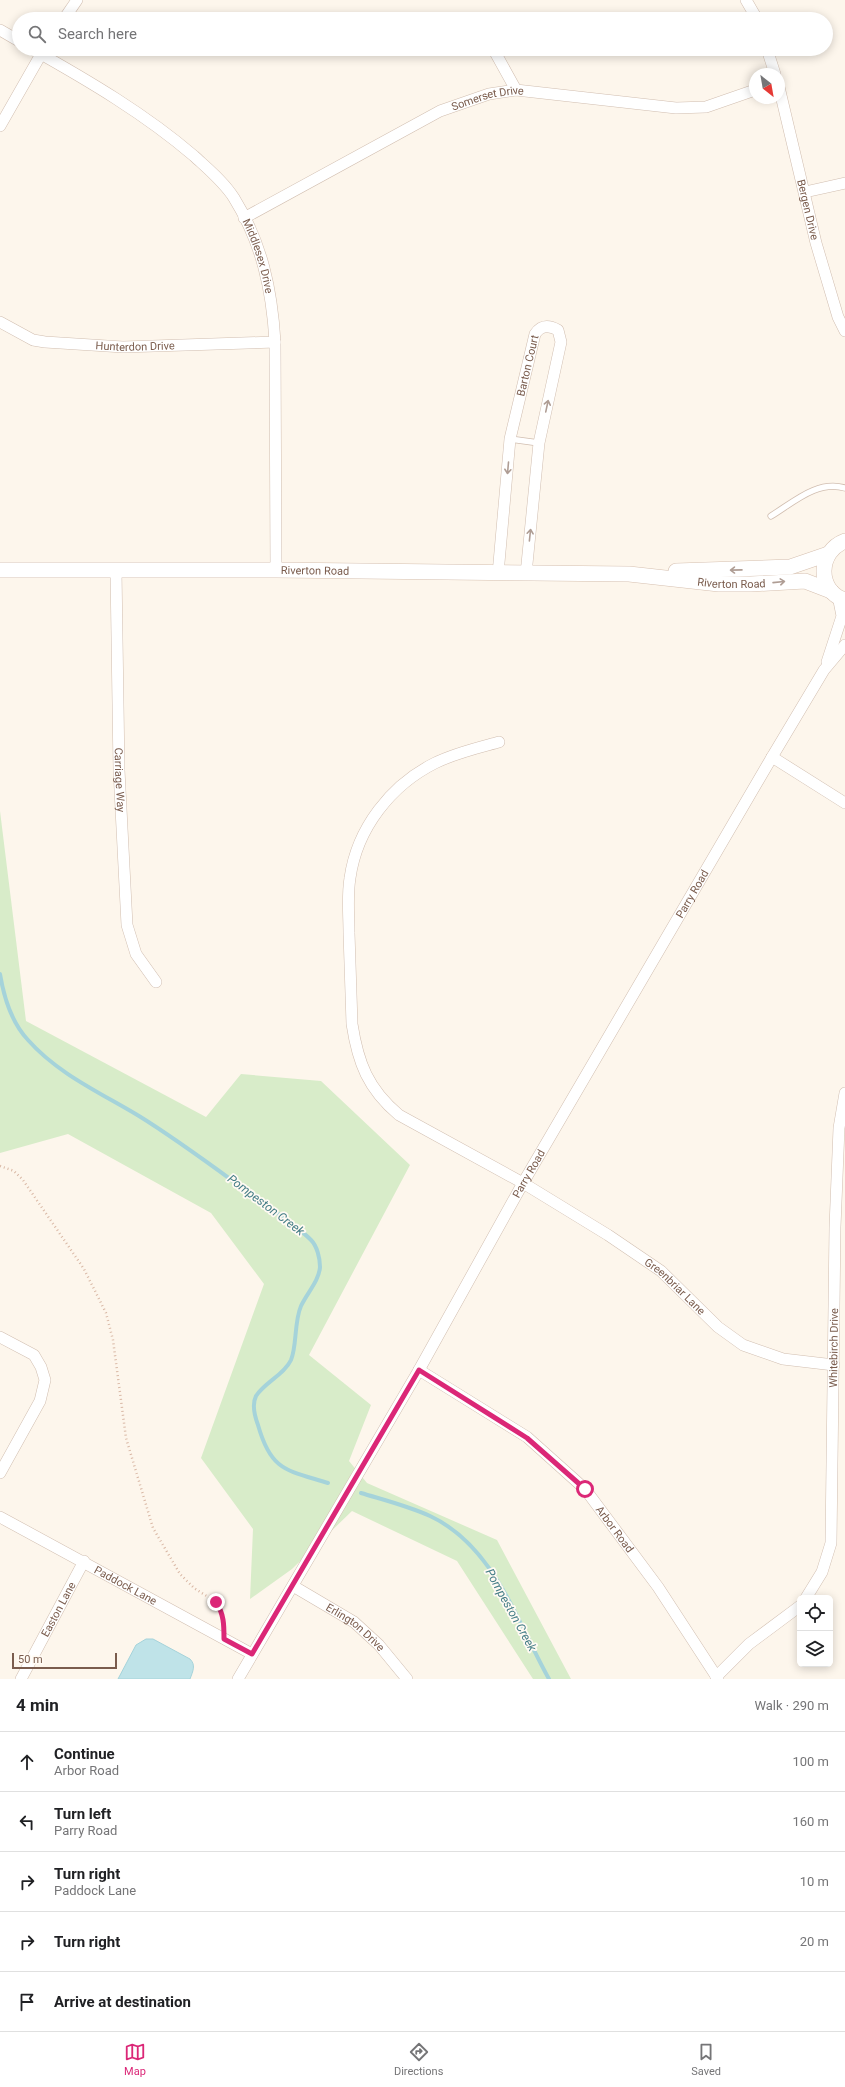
<!DOCTYPE html>
<html lang="en">
<head>
<meta charset="utf-8">
<style>
  :root { --surface:#fff; --page:#f2f2f2; --text:#202124; --muted:#757577; --line:#e0e0e0; --accent:#db2777 }
  body { margin:0; font-family:Roboto,sans-serif; background:var(--page); color:var(--text) }
  .controls { position:absolute; right:12px; bottom:12px; display:grid; overflow:hidden; border-radius:6px; box-shadow:0 2px 10px #0003 }
  .controls button { width:36px; height:36px; display:grid; place-items:center; padding:0; border:0; border-bottom:1px solid var(--line); background:var(--surface); color:var(--text); font:20px sans-serif }
  .compass { position:absolute; left:749px; top:68px; width:36px; height:36px; border-radius:50%; background:var(--surface); box-shadow:0 2px 10px #0003; rotate:149deg }
  .scale { position:absolute; left:12px; bottom:10px; width:105px; box-sizing:border-box; padding-left:4px; border:2px solid #7a5c4d; border-top:0; font-size:11px; line-height:14px; white-space:nowrap; color:#7a5c4d; -webkit-text-stroke:3px #fffaf3; paint-order:stroke }
  .stop { position:absolute; width:12px; height:12px; margin:-9px; border:3px solid #db2777; border-radius:50%; background:#fff }
  .stop.end { background:#db2777; border-color:#fff; box-shadow:0 1px 4px #0008 }
  .list { margin:0; padding:0; list-style:none }
  h2 { display:flex; justify-content:space-between; align-items:center; height:52px; margin:0; padding:0 16px; font-size:17px }
  h2 small { font-size:13px; font-weight:400; color:var(--muted) }
  .list li { display:grid; grid-template-columns:26px 1fr auto; gap:12px; align-items:center; box-sizing:border-box; height:60px; padding:0 16px; border-top:1px solid var(--line) }
  .list b { display:block; font-size:15px; white-space:nowrap }
  .list p { margin:0; font-size:13px; white-space:nowrap; color:var(--muted) }
  .list em { font-size:13px; font-style:normal; color:var(--muted) }
  .icon { flex:none; width:22px; height:22px; fill:none; stroke:currentColor; stroke-width:2; stroke-linecap:round; stroke-linejoin:round }
  .map { position:relative; flex:none; width:845px; height:1679px; overflow:hidden }
  .search { position:absolute; background:var(--surface); box-shadow:0 2px 10px #0003; left:12px; right:12px; top:12px; height:44px; display:flex; align-items:center; gap:10px; box-sizing:border-box; padding:0 14px; border-radius:22px; color:var(--muted); font-size:15px }
  .sheet { height:352px; background:var(--surface) }
  nav { display:flex; justify-content:space-around; align-items:center; box-sizing:border-box; height:56px; border-top:1px solid var(--line); background:var(--surface); font-size:11px; color:var(--muted) }
  nav a { display:grid; justify-items:center; gap:2px }
  nav .on { color:var(--accent) }
  .map>svg:first-child { display:block }
</style>
</head>
<body>
<div class="map">
<svg width="845" height="1679" viewBox="0 0 845 1679">
  <rect width="100%" height="100%" fill="#fdf6ec"/>
  <path fill="#d8ecc9" d="M0 811 26 1021 206 1117 241 1074 321 1081 410 1165 309 1355 371 1405 349 1461 367 1483 497 1540 571 1679H533L457 1561 352 1511 292 1569 250 1599 253 1529 201 1458 264 1284 211 1213 68 1134 0 1153Z"/>
  <path fill="#bfe3e8" stroke="#a5d3da" d="M146 1639H153L190 1659C196 1665 193 1671 190 1679H118L136 1645Z"/>
  <g fill="none" stroke-linecap="round" stroke-linejoin="round">
    <g stroke="#a5d3da" stroke-width="4">
      <path d="M0 974C4 998 11 1022 28 1040 58 1074 101 1093 139 1116 181 1142 219 1171 259 1200 276 1213 295 1224 311 1240 317 1246 320 1258 320 1267 319 1281 307 1293 301 1306 294 1322 297 1346 291 1360 284 1375 265 1382 256 1396 252 1404 255 1417 258 1425 271 1471 286 1470 328 1483"/>
      <path d="M361 1493C384 1500 408 1506 430 1516 494 1546 517 1622 549 1679"/>
    </g>
    <g stroke="#d1beb0" stroke-width="7">
      <g id="lane">
        <path d="M510 439 539 443"/>
        <path d="M771 516C794 502 817 480 845 488"/>
      </g>
    </g>
    <g stroke="#d1beb0" stroke-width="12">
      <g id="street">
        <path d="M746 0 757 19"/>
        <path d="M64 19 77 0"/>
        <path d="M0 30 19 41"/>
        <path id="s1" d="M32 49C89 81 145 114 194 156 208 169 224 182 234 198 262 243 272 290 275 342L276 570"/>
        <path d="M767 49 775 74"/>
        <path d="M495 52 516 90"/>
        <path id="s2" d="M779 87 816 243 838 317 845 331"/>
        <path d="M0 126 44 49"/>
        <path d="M805 192 845 183"/>
        <path id="s3" d="M244 218 440 111 489 94 516 90 676 108 706 107 755 90"/>
        <path id="s4" d="M0 322 33 340 45 342 123 347 275 342"/>
        <path id="s5" d="M116 571 119 770 127 925 136 954 156 982"/>
        <path id="s6" d="M498 574 510 439 535 334C541 325 549 325 558 330L561 342 539 443 526 574"/>
        <path d="M827 662 842 616 838 596"/>
        <path id="s7" d="M499 742C477 748 455 753 435 763 391 785 357 828 350 878 347 896 349 915 349 933 350 963 351 994 352 1024 358 1063 368 1089 399 1115L523 1183 608 1235 661 1271 718 1327 743 1345 783 1359 834 1365"/>
        <path d="M772 757 845 803"/>
        <path d="M0 1337 34 1355 41 1367 45 1380 40 1401 0 1473"/>
        <path id="s8" d="M419 1370 527 1437 585 1489 658 1587 718 1679"/>
        <path id="s9" d="M0 1517 252 1654"/>
        <path id="s10" d="M293 1586 354 1622 379 1645 407 1679"/>
        <path id="s11" d="M806 1598 822 1572 831 1543 835 1227 839 1128 845 1093"/>
        <path d="M716 1677 749 1644 800 1606"/>
        <path id="s12" d="M21 1679 84 1561"/>
        <path id="s13" d="M238 1679 419 1370 523 1183 772 757 824 670 845 645"/>
      </g>
    </g>
    <g stroke="#d6c0b0" stroke-width="16">
      <g id="secondary">
        <path d="M845 541C818 551 816 591 845 600"/>
        <path id="s14" d="M0 570H276L629 574 719 584H751L805 581 831 591"/>
        <path d="M676 571 790 567 828 554"/>
      </g>
    </g>
    <path stroke="#d9b8a5" stroke-width="2.5" stroke-dasharray="1 3" stroke-linecap="butt" d="M0 1166 14 1171 23 1180 84 1269 106 1313 113 1340 126 1438 153 1528 180 1574 194 1588 216 1602 221 1610 224 1626"/>
    <use href="#lane" stroke="#fff" stroke-width="5.5"/>
    <use href="#street" stroke="#fff" stroke-width="11"/>
    <use href="#secondary" stroke="#fff" stroke-width="15"/>
  </g>
  <defs><path id="oneway-shaft" d="M-6 0H5M1.5-3L5.5 0L1.5 3" fill="none" stroke-width="1.6" stroke-linecap="round" stroke-linejoin="round"/></defs>
  <g stroke="#af9d94">
    <use href="#oneway-shaft" transform="translate(547 406) rotate(-78)"/>
    <use href="#oneway-shaft" transform="translate(508 468) rotate(95)"/>
    <use href="#oneway-shaft" transform="translate(530 535) rotate(-84)"/>
    <use href="#oneway-shaft" transform="translate(736 570) rotate(179)"/>
    <use href="#oneway-shaft" transform="translate(779 582) rotate(-6)"/>
  </g>
  <g fill="none" stroke-linecap="round" stroke-linejoin="round">
    <path stroke="#db2777" stroke-width="5" d="M216 1602C224 1614 224 1625 224 1639L252 1654 419 1370 527 1438 585 1489"/>
  </g>
  <g text-anchor="middle" dominant-baseline="central" stroke-width="3.5" stroke-linejoin="round" paint-order="stroke">
    <g font-size="11" fill="#7a5c4d" stroke="#fffaf3">
      <text stroke="none"><textPath href="#s3" startOffset="273">Somerset Drive</textPath></text>
      <text stroke="none"><textPath href="#s2" startOffset="126">Bergen Drive</textPath></text>
      <text stroke="none"><textPath href="#s1" startOffset="316">Middlesex Drive</textPath></text>
      <text stroke="none"><textPath href="#s4" startOffset="140">Hunterdon Drive</textPath></text>
      <text stroke="none"><textPath href="#s6" startOffset="211">Barton Court</textPath></text>
      <text stroke="none"><textPath href="#s14" startOffset="315">Riverton Road</textPath></text>
      <text stroke="none"><textPath href="#s14" startOffset="732">Riverton Road</textPath></text>
      <text stroke="none"><textPath href="#s5" startOffset="209">Carriage Way</textPath></text>
      <text stroke="none"><textPath href="#s13" startOffset="907">Parry Road</textPath></text>
      <text stroke="none"><textPath href="#s13" startOffset="583">Parry Road</textPath></text>
      <text stroke="none"><textPath href="#s7" startOffset="793">Greenbriar Lane</textPath></text>
      <text stroke="none"><textPath href="#s11" startOffset="256">Whitebirch Drive</textPath></text>
      <text stroke="none"><textPath href="#s8" startOffset="255">Arbor Road</textPath></text>
      <text stroke="none"><textPath href="#s9" startOffset="143">Paddock Lane</textPath></text>
      <text stroke="none"><textPath href="#s12" startOffset="79">Easton Lane</textPath></text>
      <text stroke="none"><textPath href="#s10" startOffset="75">Erlington Drive</textPath></text>
    </g>
    <g font-size="12" font-style="italic" fill="#437c86" stroke="#fffaf3">
      <text transform="translate(266 1205) rotate(37)">Pompeston Creek</text>
      <text transform="translate(511 1610) rotate(61)">Pompeston Creek</text>
    </g>
  </g>
</svg>
<div class="controls">
<button><svg class="icon" aria-label="locate" viewBox="0 0 24 24"><circle cx="12" cy="12" r="6"/><path d="M12 2v4M12 18v4M2 12h4M18 12h4"/></svg></button>
<button><svg class="icon" aria-label="layers" viewBox="0 0 24 24"><path d="M12 4l9 5-9 5-9-5zM3 14l9 5 9-5"/></svg></button>
</div>
<svg class="compass" viewBox="-18 -18 36 36"><path d="M0-13l5 13h-10z" fill="#e53935"/><path d="M0 13l5-13h-10z" fill="#757577"/></svg>
<div class="scale">50 m</div>
<div class="stop" style="left:585px;top:1489px"></div>
<div class="stop end" style="left:216px;top:1602px"></div>
<div class="search"><svg class="icon" aria-label="search" viewBox="0 0 24 24"><circle cx="10" cy="10" r="6"/><path d="M15 15l6 6"/></svg>Search here</div>
</div>
<section class="sheet">
<h2>4 min<small>Walk · 290 m</small></h2>
<ul class="list">
<li><svg class="icon" aria-label="ahead" viewBox="0 0 24 24"><path d="M12 20V5M6 11l6-6 6 6"/></svg><div><b>Continue</b><p>Arbor Road</p></div><em>100 m</em></li>
<li><svg class="icon" aria-label="left" viewBox="0 0 24 24"><path d="M17 20v-9H6M10 6l-5 5 5 5"/></svg><div><b>Turn left</b><p>Parry Road</p></div><em>160 m</em></li>
<li><svg class="icon" aria-label="right" viewBox="0 0 24 24"><path d="M7 20v-9h11M14 6l5 5-5 5"/></svg><div><b>Turn right</b><p>Paddock Lane</p></div><em>10 m</em></li>
<li><svg class="icon" aria-label="right" viewBox="0 0 24 24"><path d="M7 20v-9h11M14 6l5 5-5 5"/></svg><div><b>Turn right</b></div><em>20 m</em></li>
<li><svg class="icon" aria-label="arrive" viewBox="0 0 24 24"><path d="M6 21V4h12l-3 4 3 4H6"/></svg><div><b>Arrive at destination</b></div></li>
</ul>
</section>
<nav>
<a class="on"><svg class="icon" aria-label="map" viewBox="0 0 24 24"><path d="M3 6l6-2 6 2 6-2v14l-6 2-6-2-6 2zM9 4v14M15 6v14"/></svg>Map</a>
<a><svg class="icon" aria-label="directions" viewBox="0 0 24 24"><path d="M12 3l9 9-9 9-9-9zM9 14v-3h6M13 9l2 2-2 2"/></svg>Directions</a>
<a><svg class="icon" aria-label="saved" viewBox="0 0 24 24"><path d="M7 4h10v16l-5-4-5 4z"/></svg>Saved</a>
</nav>
</body>
</html>
